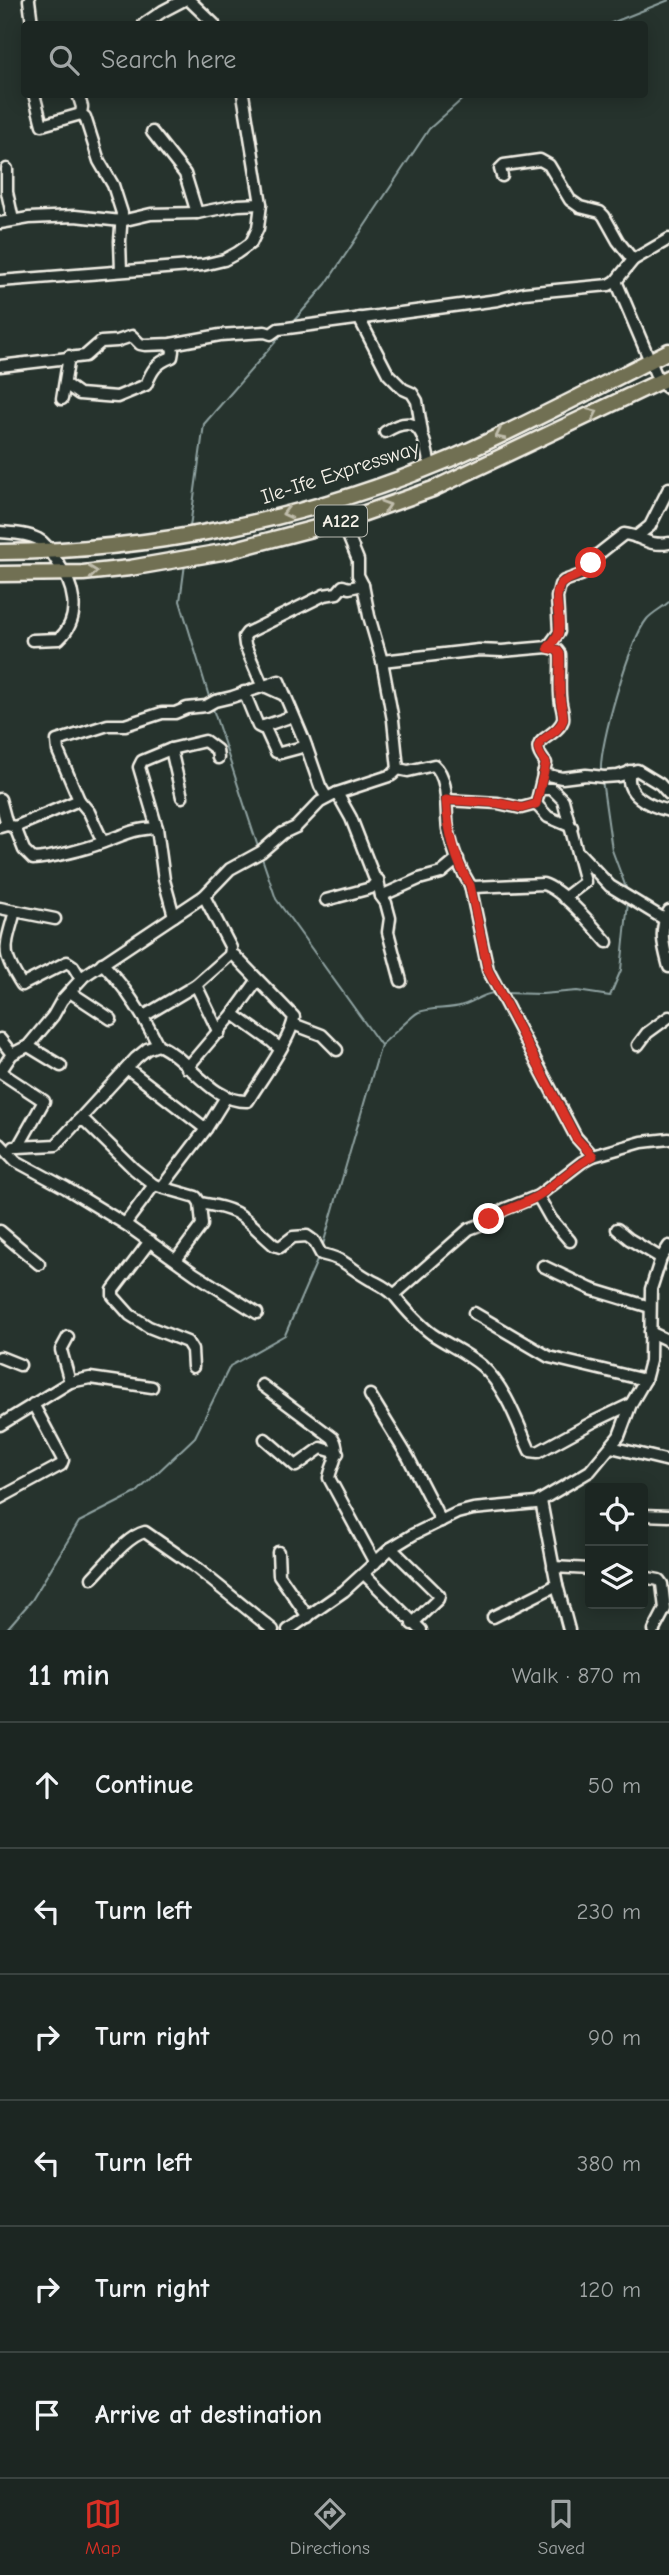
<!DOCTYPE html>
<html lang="en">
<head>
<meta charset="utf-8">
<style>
  :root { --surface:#1c2622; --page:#29322f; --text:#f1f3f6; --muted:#a0a5a5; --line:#3a4340; --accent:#d93025 }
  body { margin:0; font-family:"Comic Neue",sans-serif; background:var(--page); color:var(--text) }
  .controls { position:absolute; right:21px; bottom:21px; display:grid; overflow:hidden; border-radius:7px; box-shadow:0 4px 18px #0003 }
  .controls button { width:63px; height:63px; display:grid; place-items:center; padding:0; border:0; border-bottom:2px solid var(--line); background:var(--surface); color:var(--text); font:35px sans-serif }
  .stop { position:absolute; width:21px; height:21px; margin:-16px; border:5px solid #d93025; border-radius:50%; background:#fff }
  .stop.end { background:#d93025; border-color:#fff; box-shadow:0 2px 7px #0008 }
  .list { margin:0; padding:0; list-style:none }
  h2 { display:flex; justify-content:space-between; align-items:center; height:91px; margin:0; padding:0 28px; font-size:30px }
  h2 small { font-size:23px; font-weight:400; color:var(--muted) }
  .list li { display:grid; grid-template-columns:46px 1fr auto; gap:21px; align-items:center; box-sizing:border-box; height:126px; padding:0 28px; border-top:2px solid var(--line) }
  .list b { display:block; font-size:26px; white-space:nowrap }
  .list em { font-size:23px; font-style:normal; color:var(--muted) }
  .icon { flex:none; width:38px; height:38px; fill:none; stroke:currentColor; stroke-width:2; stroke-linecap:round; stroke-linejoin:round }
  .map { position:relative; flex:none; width:669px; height:1630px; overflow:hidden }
  .search { position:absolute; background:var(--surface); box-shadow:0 4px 18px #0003; left:21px; right:21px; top:21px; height:77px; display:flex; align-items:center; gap:18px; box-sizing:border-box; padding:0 24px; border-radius:7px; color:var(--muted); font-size:26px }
  .sheet { height:847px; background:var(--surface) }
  nav { display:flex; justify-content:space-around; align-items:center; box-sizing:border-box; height:98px; border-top:2px solid var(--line); background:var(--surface); font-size:19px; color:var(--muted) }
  nav a { display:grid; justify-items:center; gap:4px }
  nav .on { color:var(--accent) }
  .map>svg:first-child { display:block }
</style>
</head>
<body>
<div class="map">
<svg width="669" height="1630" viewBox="0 0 669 1630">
  <rect width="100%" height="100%" fill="#26332d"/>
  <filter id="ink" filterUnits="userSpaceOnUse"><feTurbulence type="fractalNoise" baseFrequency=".0143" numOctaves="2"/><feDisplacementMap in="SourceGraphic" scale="14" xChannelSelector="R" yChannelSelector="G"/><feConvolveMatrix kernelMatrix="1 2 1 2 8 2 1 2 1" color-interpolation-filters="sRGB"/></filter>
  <g filter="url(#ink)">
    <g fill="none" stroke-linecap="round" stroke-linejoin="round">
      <g stroke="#8fa2a1" stroke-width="2">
        <path d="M609 24 669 0"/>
        <path d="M292 323 326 284 429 129 468 94"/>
        <path d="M190 527 204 424 284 332"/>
        <path d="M185 564 180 601 210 700"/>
        <path d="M213 709 259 850"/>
        <path d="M601 771C599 745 630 640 647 619 652 613 662 608 669 602"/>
        <path d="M602 780 612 850 628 893"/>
        <path d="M261 855 276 899 380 1044"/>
        <path d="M503 993 542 994 577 991 610 996 621 970 628 902"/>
        <path d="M322 1248 381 1045C389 1039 413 1014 419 1012 433 1007 449 1010 463 1005 474 1002 482 994 494 993"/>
        <path d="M6 1630 32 1600 79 1522 136 1493 195 1437 230 1366 285 1335 319 1256"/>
      </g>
      <g stroke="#f4f1e8" stroke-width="15">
        <g id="minor">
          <path d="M29 0 32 24"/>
          <path d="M189 0 214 24"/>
          <path d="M144 24 163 11 184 0"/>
          <path d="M34 94 42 125 81 114"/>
          <path d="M78 94 82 107 81 114 85 117 99 161 113 185 122 213 120 241 121 271"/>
          <path d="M152 132 185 174 197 213 238 205 261 204"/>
          <path d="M7 169V192L13 220"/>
          <path d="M502 176 500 169 504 165 540 160 549 165 570 200 580 207 600 212 604 216 618 241 633 260"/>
          <path d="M0 223 29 218 75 216 121 221 151 214 197 213"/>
          <path d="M0 281 203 265 224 260 237 253 251 243 258 228 261 204 243 94"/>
          <path d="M616 281 659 382 669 389"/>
          <path d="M359 318 388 374 403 389 412 393 417 401 422 432"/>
          <path d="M0 366 85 356 101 342 117 341 132 336 140 344 145 345 171 344 220 335 265 332 271 334 278 329 288 328 498 300 524 293 609 285 616 281 633 260 669 239"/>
          <path d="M65 384 79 394 117 397 146 385C152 370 156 363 172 357L173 351 171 344"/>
          <path d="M62 399 69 356"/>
          <path d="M385 432C422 409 424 439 430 466"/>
          <path d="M342 521 358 560V575L363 585 369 616 382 661 393 720 398 769"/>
          <path d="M0 532C12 533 27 533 38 539 46 543 52 553 56 560 74 584 83 617 59 639L32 640"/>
          <path d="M636 537 650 526 669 488"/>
          <path d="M548 647 559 632 557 597 560 585 564 581 581 575 596 556 624 534C643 536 648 547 669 543"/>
          <path d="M382 661 479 650 502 651 548 647 557 650 560 654C561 671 558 687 561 704 562 709 564 715 563 720 556 740 524 737 546 763L536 804"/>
          <path d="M244 692 258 726 262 728 264 726 276 752 280 753 306 746"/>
          <path d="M284 695 262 685 245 645 244 637 247 633 324 595 337 593 343 586 349 588 363 585"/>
          <path d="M264 726 293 716"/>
          <path d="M171 749 182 797"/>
          <path d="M398 769 408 771 434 765C450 779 445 810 448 829 452 848 460 869 470 885L474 887 543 884C563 890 593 926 607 942"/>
          <path d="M630 771C623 795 650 806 669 811"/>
          <path d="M543 774 562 778 586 775 604 777 618 776 637 770 660 784 669 794"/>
          <path d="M541 789H552L563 800 585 882 564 898"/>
          <path d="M337 793 351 818 374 877 378 880 381 896 386 903 390 918 388 932 401 981"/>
          <path d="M0 799 7 825"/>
          <path d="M79 800 89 812 103 842"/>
          <path d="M446 800 498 803 521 808 536 804"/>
          <path d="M536 804 548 817 572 827"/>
          <path d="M0 827 7 825 15 827 79 800 58 751 57 741 108 725H125L162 713H175L187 708 206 706 215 701 232 697 279 681 304 740 320 786 327 798"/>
          <path d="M15 827 24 850 33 859C51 858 86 849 104 842 126 834 132 829 157 828"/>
          <path d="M580 854 610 886 664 919"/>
          <path d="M470 885 488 970 576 1137 593 1156"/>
          <path d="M381 896 419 879 441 873 458 859"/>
          <path d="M326 900 371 888 378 880"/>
          <path d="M0 908 55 919"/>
          <path d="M15 911C5 949 0 951 22 985L67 962 73 966 81 979"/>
          <path d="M669 911C658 930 664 948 669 967"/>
          <path d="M174 916 164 880 157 828 139 767 142 761 171 749 205 741 217 750 218 758"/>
          <path d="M102 963C126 987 143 1015 158 1045 189 1058 211 1103 248 1101 260 1081 292 1038 294 1017L235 956 230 955"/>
          <path d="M196 985 219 1033"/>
          <path d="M70 992 111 1019"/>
          <path d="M233 1014 257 981"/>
          <path d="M144 1016 196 985 230 955 231 948 204 896"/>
          <path d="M293 1024 322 1035 337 1050"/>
          <path d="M0 1039 12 1054"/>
          <path d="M638 1045 647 1033 669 1017"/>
          <path d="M28 1046 61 1066"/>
          <path d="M127 1068 206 1129"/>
          <path d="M187 1068 233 1014 271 1041 280 1049"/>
          <path d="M0 1072 12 1054 28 1046 53 1016 62 1000 84 976 204 896 230 869 261 852 283 833 296 827 320 802 337 793 392 775 398 769"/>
          <path d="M0 1072 44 1101 18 1147H14"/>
          <path d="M78 1121H85L134 1169 154 1185 196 1197 200 1203 202 1225 176 1260"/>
          <path d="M0 1144 16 1161 66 1188 125 1224 195 1274 257 1313"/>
          <path d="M18 1147 56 1145 136 1058 147 1049 158 1045"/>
          <path d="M162 1187 206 1129 226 1097"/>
          <path d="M538 1196 551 1219 570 1241"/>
          <path d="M200 1203C244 1210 242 1217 274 1245L280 1247 293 1237 307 1236 314 1241 321 1254C346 1259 350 1269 371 1280 380 1285 386 1287 394 1295L469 1229 482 1224 505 1209 538 1196 582 1162 593 1156 642 1142 669 1139"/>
          <path d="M125 1224 154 1185"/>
          <path d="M617 1229 629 1239 661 1258"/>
          <path d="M0 1231 39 1264"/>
          <path d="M150 1241 113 1290V1296L130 1315 149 1327 187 1342 192 1350 193 1367"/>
          <path d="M543 1266 591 1289 650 1307"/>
          <path d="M394 1295C406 1310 417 1323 432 1334 448 1345 467 1353 482 1366 506 1388 517 1422 530 1451L538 1452 593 1422 631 1404"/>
          <path d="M474 1313 549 1357 645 1380"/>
          <path d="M650 1332 669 1341"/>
          <path d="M68 1337 61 1350 70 1382"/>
          <path d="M0 1357 20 1365"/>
          <path d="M262 1385 333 1438C342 1452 332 1463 329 1478L375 1563"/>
          <path d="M370 1395 408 1457 441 1521"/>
          <path d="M0 1425 70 1382 90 1378 152 1387"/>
          <path d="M265 1439 296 1466 321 1448 338 1453"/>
          <path d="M611 1447 669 1461"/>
          <path d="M0 1498 61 1465 63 1460 33 1404"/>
          <path d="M541 1501 557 1585 569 1630"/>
          <path d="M643 1515 669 1516"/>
          <path d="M391 1548 439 1595 438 1599 412 1624"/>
          <path d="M278 1552 279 1575 308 1617"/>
          <path d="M553 1567 590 1569"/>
          <path d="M364 1574 421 1630"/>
          <path d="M643 1577 659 1580 662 1584 665 1609 654 1630"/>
          <path d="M92 1578C105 1565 127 1536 145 1532L194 1566 273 1630"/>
          <path d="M493 1617 557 1585"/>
          <path d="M288 1630 344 1591 391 1548 414 1534 457 1513 473 1509 536 1503 590 1471 619 1436 631 1404 645 1380 650 1361 651 1289 661 1258 669 1246"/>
        </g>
      </g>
      <g stroke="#f4f1e8" stroke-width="19">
        <g id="highway">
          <path d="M0 552C153 551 309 519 450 459 524 426 596 388 669 351"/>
          <path d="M0 574 83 573 130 568 228 551 342 521 433 489 669 377"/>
        </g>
      </g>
      <use href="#minor" stroke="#26332d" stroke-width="10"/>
      <use href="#highway" stroke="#716f52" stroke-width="14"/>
    </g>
    <defs><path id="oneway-chevron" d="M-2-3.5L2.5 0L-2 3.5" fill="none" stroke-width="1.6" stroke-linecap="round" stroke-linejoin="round" transform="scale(1.75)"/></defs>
    <g stroke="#c0bdac">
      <use href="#oneway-chevron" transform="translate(593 413) rotate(-25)"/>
      <use href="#oneway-chevron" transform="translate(500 435) rotate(154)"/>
      <use href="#oneway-chevron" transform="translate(386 506) rotate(-18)"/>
      <use href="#oneway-chevron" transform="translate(287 513) rotate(166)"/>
      <use href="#oneway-chevron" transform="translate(93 572) rotate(-6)"/>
    </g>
  </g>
  <g fill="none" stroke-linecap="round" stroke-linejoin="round" filter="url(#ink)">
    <path stroke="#d93025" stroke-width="9" d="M489 1219C505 1209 524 1205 539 1195 558 1183 573 1166 593 1156L576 1138 488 970 470 885C454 859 448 830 446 800L498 803 522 808 536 804 546 763C524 737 556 740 563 720 564 715 562 709 561 704 558 687 561 671 560 654L557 650 548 648C551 644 556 639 558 634 563 619 552 600 560 585 565 577 581 579 591 563"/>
  </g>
  <g text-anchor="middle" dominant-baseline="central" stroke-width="5" stroke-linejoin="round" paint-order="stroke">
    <rect fill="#26332d" stroke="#b6b8b0" stroke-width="2" x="315" y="505.5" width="52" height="31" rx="5"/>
    <g font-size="19" font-weight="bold" fill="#f4f1e8">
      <text x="341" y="521">A122</text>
    </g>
    <g font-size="21" fill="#f4f1e8" stroke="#26332d">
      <text transform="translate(340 472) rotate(-18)">Ile-Ife Expressway</text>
    </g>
  </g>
</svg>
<div class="controls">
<button><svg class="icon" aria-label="locate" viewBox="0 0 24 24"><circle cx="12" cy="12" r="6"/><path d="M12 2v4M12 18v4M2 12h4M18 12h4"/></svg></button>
<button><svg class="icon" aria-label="layers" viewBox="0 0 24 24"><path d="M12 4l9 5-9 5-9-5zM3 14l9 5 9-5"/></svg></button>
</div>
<div class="stop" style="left:591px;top:563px"></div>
<div class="stop end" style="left:489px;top:1219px"></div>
<div class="search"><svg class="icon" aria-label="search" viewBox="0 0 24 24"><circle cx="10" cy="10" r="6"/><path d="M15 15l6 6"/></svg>Search here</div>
</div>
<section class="sheet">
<h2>11 min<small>Walk · 870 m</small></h2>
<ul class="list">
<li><svg class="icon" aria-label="ahead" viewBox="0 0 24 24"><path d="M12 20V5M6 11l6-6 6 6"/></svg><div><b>Continue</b></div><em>50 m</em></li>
<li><svg class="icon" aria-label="left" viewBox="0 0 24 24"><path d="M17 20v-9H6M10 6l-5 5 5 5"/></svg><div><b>Turn left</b></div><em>230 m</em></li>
<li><svg class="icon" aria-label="right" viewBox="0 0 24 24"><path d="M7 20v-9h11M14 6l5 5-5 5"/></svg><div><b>Turn right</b></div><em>90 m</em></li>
<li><svg class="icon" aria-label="left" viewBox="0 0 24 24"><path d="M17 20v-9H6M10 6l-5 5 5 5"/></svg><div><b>Turn left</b></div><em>380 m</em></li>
<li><svg class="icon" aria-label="right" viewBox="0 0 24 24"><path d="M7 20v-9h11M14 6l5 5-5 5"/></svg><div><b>Turn right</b></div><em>120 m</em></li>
<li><svg class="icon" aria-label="arrive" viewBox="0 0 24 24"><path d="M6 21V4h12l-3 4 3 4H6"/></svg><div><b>Arrive at destination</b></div></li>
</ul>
</section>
<nav>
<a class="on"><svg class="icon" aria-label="map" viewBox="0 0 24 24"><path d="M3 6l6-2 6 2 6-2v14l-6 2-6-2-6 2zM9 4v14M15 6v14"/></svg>Map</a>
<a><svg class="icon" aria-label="directions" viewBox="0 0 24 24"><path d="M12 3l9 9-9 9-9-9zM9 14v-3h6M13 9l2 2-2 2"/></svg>Directions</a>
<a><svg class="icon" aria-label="saved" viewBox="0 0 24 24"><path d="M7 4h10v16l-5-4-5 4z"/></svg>Saved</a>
</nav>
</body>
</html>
